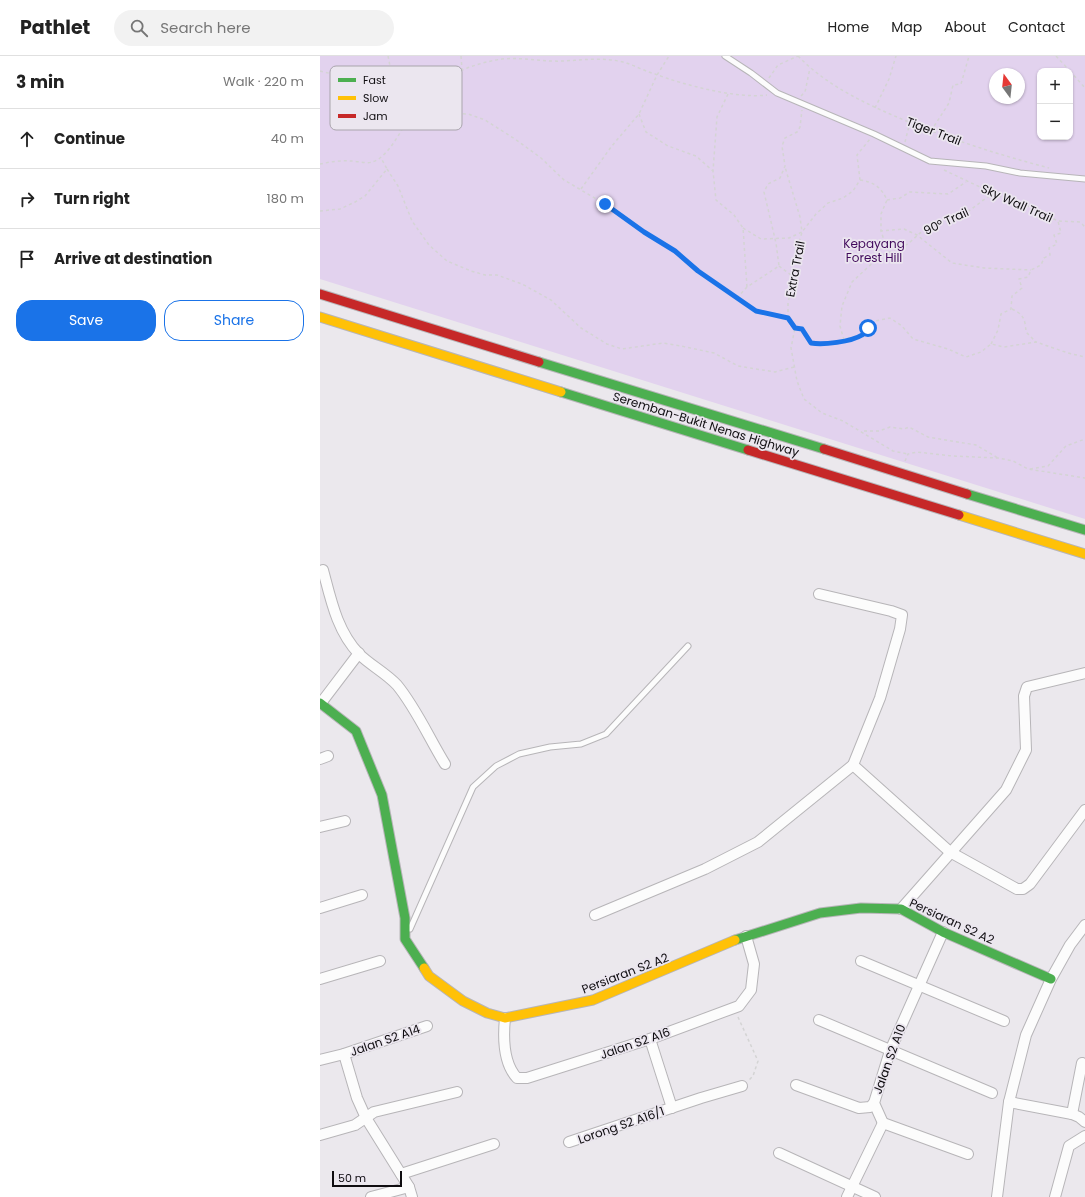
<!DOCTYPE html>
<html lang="en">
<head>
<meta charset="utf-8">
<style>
  :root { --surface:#fff; --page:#f2f2f2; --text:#222; --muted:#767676; --line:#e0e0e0; --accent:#1a73e8 }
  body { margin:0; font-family:Poppins,sans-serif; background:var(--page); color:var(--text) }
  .controls { position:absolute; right:12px; top:12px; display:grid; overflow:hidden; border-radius:8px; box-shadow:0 1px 3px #0004 }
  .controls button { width:36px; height:36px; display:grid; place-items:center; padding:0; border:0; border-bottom:1px solid var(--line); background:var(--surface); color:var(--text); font:20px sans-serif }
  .compass { position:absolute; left:669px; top:12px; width:36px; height:36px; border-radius:50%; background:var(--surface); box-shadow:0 1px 3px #0004; rotate:345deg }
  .scale { position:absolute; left:12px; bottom:10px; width:70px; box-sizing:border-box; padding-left:4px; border:2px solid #0f0d10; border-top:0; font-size:11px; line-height:14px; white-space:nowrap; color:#0f0d10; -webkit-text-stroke:3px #ebe6ef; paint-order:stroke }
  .stop { position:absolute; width:12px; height:12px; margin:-9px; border:3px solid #1a73e8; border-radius:50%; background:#fff }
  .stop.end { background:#1a73e8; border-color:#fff; box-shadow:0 1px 4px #0008 }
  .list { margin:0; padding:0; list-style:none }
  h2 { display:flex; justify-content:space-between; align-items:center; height:52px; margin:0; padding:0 16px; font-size:17px }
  h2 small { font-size:13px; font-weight:400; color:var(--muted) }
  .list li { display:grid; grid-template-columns:26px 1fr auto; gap:12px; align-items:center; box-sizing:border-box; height:60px; padding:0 16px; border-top:1px solid var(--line) }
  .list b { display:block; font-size:15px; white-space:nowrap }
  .list em { font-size:13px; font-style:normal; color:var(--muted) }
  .actions { display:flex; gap:8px; padding:12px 16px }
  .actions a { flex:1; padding:9px 0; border:1px solid var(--accent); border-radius:16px; text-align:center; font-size:14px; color:var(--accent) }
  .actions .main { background:var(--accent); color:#fff }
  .icon { flex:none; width:22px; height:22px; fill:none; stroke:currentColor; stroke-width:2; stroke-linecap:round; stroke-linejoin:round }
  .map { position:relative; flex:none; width:765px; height:1141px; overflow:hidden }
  header { display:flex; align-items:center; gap:24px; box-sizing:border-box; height:56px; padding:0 20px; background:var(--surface); border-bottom:1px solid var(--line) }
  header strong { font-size:19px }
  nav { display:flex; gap:22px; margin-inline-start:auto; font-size:14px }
  .search { width:280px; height:36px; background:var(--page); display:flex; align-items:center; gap:10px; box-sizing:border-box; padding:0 14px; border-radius:22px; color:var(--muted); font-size:15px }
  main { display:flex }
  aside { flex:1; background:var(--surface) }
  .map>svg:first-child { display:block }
</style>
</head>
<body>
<header>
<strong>Pathlet</strong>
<div class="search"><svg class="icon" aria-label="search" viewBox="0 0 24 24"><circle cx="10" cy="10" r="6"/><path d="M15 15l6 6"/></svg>Search here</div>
<nav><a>Home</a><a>Map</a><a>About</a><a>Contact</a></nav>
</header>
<main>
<aside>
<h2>3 min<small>Walk · 220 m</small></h2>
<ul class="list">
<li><svg class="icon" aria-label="ahead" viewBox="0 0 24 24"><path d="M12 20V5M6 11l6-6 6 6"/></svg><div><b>Continue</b></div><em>40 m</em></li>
<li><svg class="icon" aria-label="right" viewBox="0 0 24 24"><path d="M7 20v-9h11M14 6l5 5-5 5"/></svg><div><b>Turn right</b></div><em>180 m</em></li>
<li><svg class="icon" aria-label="arrive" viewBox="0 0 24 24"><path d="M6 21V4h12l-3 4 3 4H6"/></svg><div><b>Arrive at destination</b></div></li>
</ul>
<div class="actions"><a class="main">Save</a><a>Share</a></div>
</aside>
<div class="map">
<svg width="765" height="1141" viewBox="0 0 765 1141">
  <rect width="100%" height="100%" fill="#ebe8ed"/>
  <path fill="#e2d2ee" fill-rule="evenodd" d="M0 0H765V463L0 223ZM720 15H750V81H720ZM675 18H699V42H675Z"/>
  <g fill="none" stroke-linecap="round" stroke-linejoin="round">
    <g stroke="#b7b5b8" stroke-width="7">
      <g id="lane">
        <path d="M405 0 431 17 457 37 554 78 610 105 666 110 700 117 765 123"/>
        <path d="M90 873 153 731 176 710 199 698 230 691 261 688 286 678 368 590"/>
      </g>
    </g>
    <g stroke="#b7b5b8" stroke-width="12">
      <g id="street">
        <path d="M3 514C11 544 17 575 39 598 50 609 66 617 77 629 96 652 109 682 125 708"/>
        <path d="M1 647 39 597"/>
        <path d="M0 703 8 700"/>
        <path d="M533 709 630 796 697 833H703L710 828 765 754"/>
        <path d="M0 771 25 765"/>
        <path d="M0 852 42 839"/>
        <path d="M581 853 686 734 706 694 704 640 707 631 765 617"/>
        <path d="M275 859 385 813 438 786 533 709 560 642 580 573 582 559 571 555 499 538"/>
        <path d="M541 905 684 965"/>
        <path d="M0 923 60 905"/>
        <path d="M185 962C183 982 183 1007 197 1022H207L330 983 419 950 431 934 434 908 426 880"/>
        <path d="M499 964 672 1037"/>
        <path d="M330 983 352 1052"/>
        <path d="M24 998 37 1042 46 1062 89 1131 92 1141"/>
        <path d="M0 1004 24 998 107 970"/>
        <path d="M476 1029 539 1052 550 1051 554 1047"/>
        <path d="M689 1046 752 1058 759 1061 765 1066"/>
        <path d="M752 1058 762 1007"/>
        <path d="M563 1067 554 1047 570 995 623 876"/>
        <path d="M563 1067 648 1098"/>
        <path d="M0 1079 35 1069 54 1056 137 1036"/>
        <path d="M249 1086 381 1042 422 1030"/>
        <path d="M459 1097 555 1141"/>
        <path d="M81 1118 174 1088"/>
        <path d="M51 1141 89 1131"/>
        <path d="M527 1141 563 1067"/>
        <path d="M677 1141 689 1046 706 979 731 923 750 889 765 869"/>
        <path d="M735 1141 749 1090 765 1080"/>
      </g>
    </g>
    <g stroke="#b7b5b8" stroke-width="11">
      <g id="fast">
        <path d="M219 306 504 393"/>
        <path d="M241 336 428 394"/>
        <path d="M647 438 765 474"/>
        <path d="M0 647 36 675 62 739 85 862V883L104 912"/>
        <path d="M415 884 500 857 541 852 581 853 623 876 731 923"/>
      </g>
    </g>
    <g stroke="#b7b5b8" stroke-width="11">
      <g id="slow">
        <path d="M0 261 241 336"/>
        <path d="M639 459 765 498"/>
        <path d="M104 912 109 920 143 945 167 957 185 962 273 944 415 884"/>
      </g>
    </g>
    <g stroke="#b7b5b8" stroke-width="11">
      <g id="jam">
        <path d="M0 238 219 306"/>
        <path d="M504 393 647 438"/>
        <path d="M428 394 639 459"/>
      </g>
    </g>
    <g stroke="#d4d4d4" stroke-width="1.5" stroke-dasharray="3 3" stroke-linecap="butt">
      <path d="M68 0C72 18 73 41 87 53"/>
      <path d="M141 0 142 14"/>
      <path d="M478 0C507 30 546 48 584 64 632 84 680 99 729 112"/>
      <path d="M736 0 750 15"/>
      <path d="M0 15 53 28 77 40"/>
      <path d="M750 15 765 32"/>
      <path d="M449 22 458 9 478 0"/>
      <path d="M408 38 397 61 393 115 396 144 414 159 423 172 427 231"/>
      <path d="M481 40 485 36 490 12"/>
      <path d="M94 51C113 23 149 8 182 3 202 1 223 6 243 5 263 4 283 1 303 6 314 9 324 15 335 18 364 29 417 43 447 39"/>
      <path d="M555 52 569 23 576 0"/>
      <path d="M95 55 148 58 165 64 195 83 221 102 244 124 297 155 324 177 355 195 378 215 436 255 468 262 475 272 471 292 477 325 484 343 502 357 523 365 573 395 588 398"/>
      <path d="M319 58 326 76 348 90 376 100 393 115"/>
      <path d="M611 75 629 47 633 29 641 28 649 0"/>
      <path d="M585 86 590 66"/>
      <path d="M0 108C10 106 21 104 31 105 37 105 47 108 52 106 68 102 83 72 90 58"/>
      <path d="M67 113 78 130 92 165 109 189 127 205 151 215 165 219H177L202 228 231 244 261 272 287 288 302 293 343 287 361 290 394 297 418 310 455 316 474 311"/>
      <path d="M624 114 681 141 708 150 738 165 760 166 765 171"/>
      <path d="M540 124C554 126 561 131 567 144L561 158V175"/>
      <path d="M261 133 291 91 319 58 337 19 349 0"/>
      <path d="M567 144 580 142 590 136 628 138 646 126"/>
      <path d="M0 155 20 153 35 146 45 140 67 113 61 102"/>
      <path d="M423 172 441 183 469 182 482 176 480 161 465 111"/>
      <path d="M560 199 564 184 561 175 584 173 597 179 632 207 664 212 711 214"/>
      <path d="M459 210 475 222"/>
      <path d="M417 242 427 231 459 210 456 187 444 136 448 128 460 122 465 110 462 90 465 82 477 76 480 71 482 54"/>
      <path d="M692 253C704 259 705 263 706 276L716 286"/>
      <path d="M468 262V246L475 222V201L482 176 496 158 508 147 523 142 533 135 540 124 537 99 550 83"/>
      <path d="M475 272 481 273 491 287 501 289 542 279 555 265 570 262 582 270 593 283 628 293 646 301 661 296 671 288 684 291 716 286 748 297 765 301"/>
      <path d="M524 284 520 270 522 250 532 226 560 200 588 188 600 177 646 157 673 137"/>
      <path d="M671 288 678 274 681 258 691 253 692 240 702 232 699 223 708 221 711 214 721 209 724 202 730 199 729 192 737 188 734 179 741 177 738 165"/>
      <path d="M544 375H559L570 371 584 373 589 371 608 381 656 389 678 402"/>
      <path d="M585 405 588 398 597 396 632 400 678 402 693 405 708 413 765 422"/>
      <path d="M710 413 728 410 746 390 765 383"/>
      <path d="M418 961 438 1005 433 1020 429 1024"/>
    </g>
    <use href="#lane" stroke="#fcfcfc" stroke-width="5"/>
    <use href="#street" stroke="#fcfcfc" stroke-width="10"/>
    <use href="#fast" stroke="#4caf50" stroke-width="9"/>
    <use href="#slow" stroke="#ffc107" stroke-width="9"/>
    <use href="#jam" stroke="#c62828" stroke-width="9"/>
  </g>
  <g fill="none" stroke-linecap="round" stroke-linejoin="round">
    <path stroke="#1a73e8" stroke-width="5" d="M285 148 324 176 355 195 378 215 436 255 468 262 475 272 482 273 491 287C503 289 531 286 542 279 544 278 546 274 548 272"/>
  </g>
  <g text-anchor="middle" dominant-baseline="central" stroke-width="3.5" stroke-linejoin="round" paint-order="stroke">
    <g font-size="12" fill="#0f0d10" stroke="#ebe6ef">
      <text transform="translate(614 75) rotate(21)">Tiger Trail</text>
      <text transform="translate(697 147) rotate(24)">Sky Wall Trail</text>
      <text transform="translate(626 165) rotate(-25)">90° Trail</text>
      <text transform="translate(475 213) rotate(-79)">Extra Trail</text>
      <text transform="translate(386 368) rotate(17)">Seremban-Bukit Nenas Highway</text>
      <text transform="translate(632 865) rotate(25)">Persiaran S2 A2</text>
      <text transform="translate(305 917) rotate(-21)">Persiaran S2 A2</text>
      <text transform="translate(65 984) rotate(-19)">Jalan S2 A14</text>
      <text transform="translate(315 987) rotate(-19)">Jalan S2 A16</text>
      <text transform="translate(569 1003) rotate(-70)">Jalan S2 A10</text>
      <text transform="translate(301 1069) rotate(-19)">Lorong S2 A16/1</text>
    </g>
    <g font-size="12" fill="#41095c" stroke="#ebe6ef">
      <text x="554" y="187">Kepayang<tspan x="554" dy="14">Forest Hill</tspan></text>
    </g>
  </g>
  <rect x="10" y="10" width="132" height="64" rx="6" fill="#ebe6ef" stroke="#a9a5ac" stroke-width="1"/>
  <rect x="18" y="22" width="18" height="4" fill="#4caf50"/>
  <rect x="18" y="40" width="18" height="4" fill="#ffc107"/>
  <rect x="18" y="58" width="18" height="4" fill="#c62828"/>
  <g font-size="11" fill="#0f0d10">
    <text x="43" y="28">Fast</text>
    <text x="43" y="46">Slow</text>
    <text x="43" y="64">Jam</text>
  </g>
</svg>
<div class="controls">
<button>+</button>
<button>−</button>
</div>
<svg class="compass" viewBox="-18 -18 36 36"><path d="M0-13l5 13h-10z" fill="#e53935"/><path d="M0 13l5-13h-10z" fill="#767676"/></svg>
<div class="scale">50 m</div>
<div class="stop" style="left:548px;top:272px"></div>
<div class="stop end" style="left:285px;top:148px"></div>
</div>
</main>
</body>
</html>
